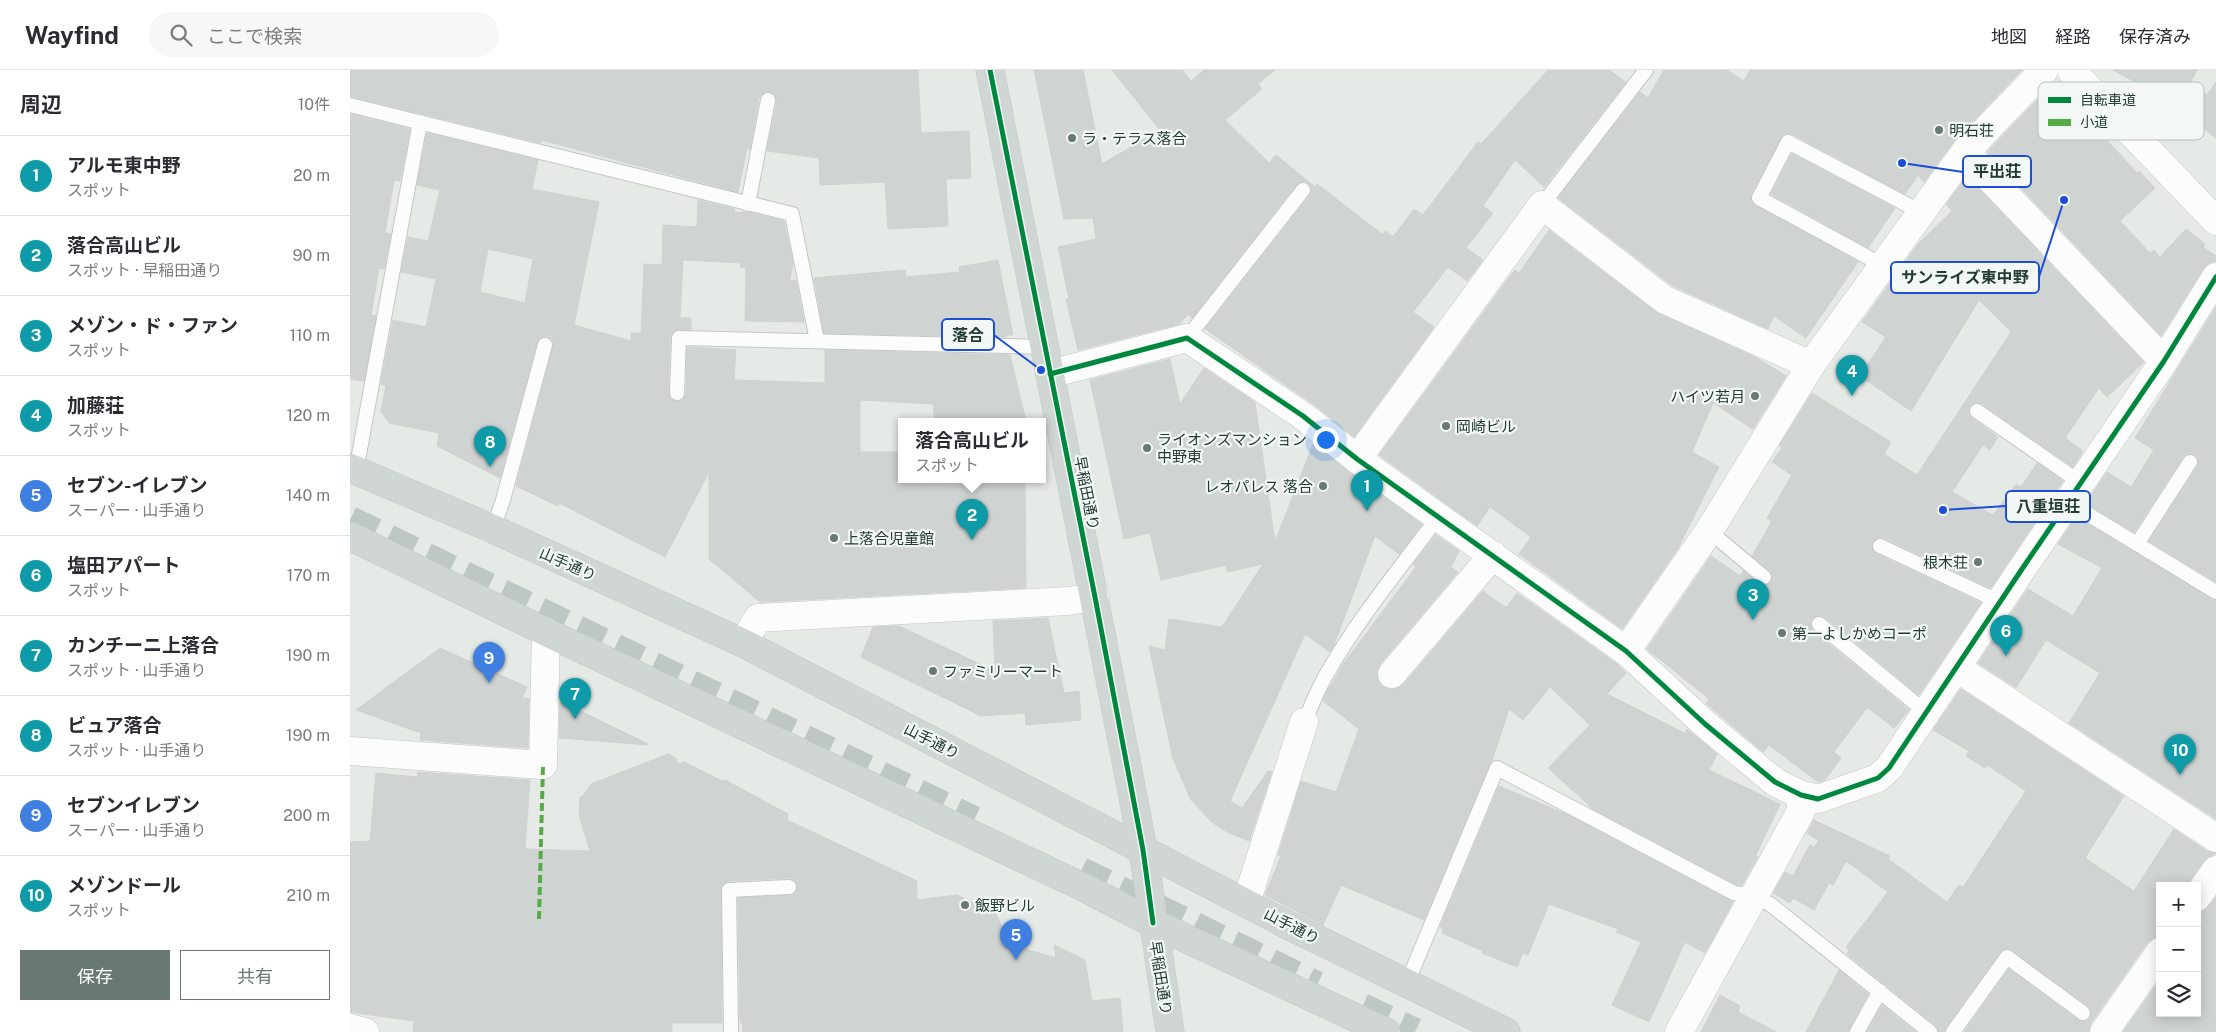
<!DOCTYPE html>
<html lang="ja">
<head>
<meta charset="utf-8">
<style>
  :root { --surface:#fff; --page:#f7f7f7; --text:#2b2b33; --muted:#7c7c81; --line:#e1e1e2; --accent:#687873 }
  body { margin:0; font-family:"Public Sans","Noto Sans JP",sans-serif; background:var(--page); color:var(--text) }
  .controls { position:absolute; right:15px; bottom:15px; display:grid; overflow:hidden; border-radius:0px; box-shadow:0 2px 12px #0003 }
  .controls button { width:45px; height:45px; display:grid; place-items:center; padding:0; border:0; border-bottom:1px solid var(--line); background:var(--surface); color:var(--text); font:25px sans-serif }
  .you { position:absolute; left:975px; top:369px; width:18px; height:18px; margin:-12px; border:4px solid #fff; border-radius:50%; background:#1a73e8; box-shadow:0 0 0 8px #1a73e833 }
  .badge { display:grid; place-items:center; width:32px; height:32px; border-radius:50%; background:var(--accent); color:#fff; font-size:16px; font-weight:700 }
  .pin { position:absolute; translate:-50% -41px; filter:drop-shadow(0 1px 2px #0008) }
  .pin::after { content:''; position:absolute; top:26px; width:18px; height:15px; background:inherit; clip-path:polygon(0 0,100% 0,50% 100%) }
  .popup { position:absolute; left:548px; top:348px; width:148px; height:65px; box-sizing:border-box; display:grid; place-content:center; border-radius:0px; background:var(--surface); filter:drop-shadow(0 1px 4px #0005); font-size:16px; white-space:nowrap; color:var(--muted) }
  .popup b { font-size:19px; color:var(--text) }
  .popup::after { content:''; position:absolute; left:50%; top:100%; margin-left:-10px; border:10px solid transparent; border-top-color:var(--surface) }
  .list { margin:0; padding:0; list-style:none }
  h2 { display:flex; justify-content:space-between; align-items:center; height:65px; margin:0; padding:0 20px; font-size:21px }
  h2 small { font-size:16px; font-weight:400; color:var(--muted) }
  .list li { display:grid; grid-template-columns:32px 1fr auto; gap:15px; align-items:center; box-sizing:border-box; height:80px; padding:0 20px; border-top:1px solid var(--line) }
  .list b { display:block; font-size:19px; white-space:nowrap }
  .list p { margin:0; font-size:16px; white-space:nowrap; color:var(--muted) }
  .list em { font-size:16px; font-style:normal; color:var(--muted) }
  .actions { display:flex; gap:10px; padding:15px 20px }
  .actions a { flex:1; padding:11px 0; border:1px solid var(--accent); border-radius:0px; text-align:center; font-size:18px; color:var(--accent) }
  .actions .main { background:var(--accent); color:#fff }
  .icon { flex:none; width:28px; height:28px; fill:none; stroke:currentColor; stroke-width:2; stroke-linecap:round; stroke-linejoin:round }
  .map { position:relative; flex:none; width:1866px; height:962px; overflow:hidden }
  header { display:flex; align-items:center; gap:30px; box-sizing:border-box; height:70px; padding:0 25px; background:var(--surface); border-bottom:1px solid var(--line) }
  header strong { font-size:24px }
  nav { display:flex; gap:28px; margin-inline-start:auto; font-size:18px }
  .search { width:350px; height:45px; background:var(--page); display:flex; align-items:center; gap:12px; box-sizing:border-box; padding:0 18px; border-radius:28px; color:var(--muted); font-size:19px }
  main { display:flex }
  aside { flex:1; background:var(--surface) }
  .map>svg:first-child { display:block }
</style>
</head>
<body>
<header>
<strong>Wayfind</strong>
<div class="search"><svg class="icon" aria-label="search" viewBox="0 0 24 24"><circle cx="10" cy="10" r="6"/><path d="M15 15l6 6"/></svg>ここで検索</div>
<nav><a>地図</a><a>経路</a><a>保存済み</a></nav>
</header>
<main>
<aside>
<h2>周辺<small>10件</small></h2>
<ul class="list">
<li><span class="badge" style="background:#0f9aa8">1</span><div><b>アルモ東中野</b><p>スポット</p></div><em>20 m</em></li>
<li><span class="badge" style="background:#0f9aa8">2</span><div><b>落合高山ビル</b><p>スポット · 早稲田通り</p></div><em>90 m</em></li>
<li><span class="badge" style="background:#0f9aa8">3</span><div><b>メゾン・ド・ファン</b><p>スポット</p></div><em>110 m</em></li>
<li><span class="badge" style="background:#0f9aa8">4</span><div><b>加藤荘</b><p>スポット</p></div><em>120 m</em></li>
<li><span class="badge" style="background:#3f7fe0">5</span><div><b>セブン-イレブン</b><p>スーパー · 山手通り</p></div><em>140 m</em></li>
<li><span class="badge" style="background:#0f9aa8">6</span><div><b>塩田アパート</b><p>スポット</p></div><em>170 m</em></li>
<li><span class="badge" style="background:#0f9aa8">7</span><div><b>カンチーニ上落合</b><p>スポット · 山手通り</p></div><em>190 m</em></li>
<li><span class="badge" style="background:#0f9aa8">8</span><div><b>ビュア落合</b><p>スポット · 山手通り</p></div><em>190 m</em></li>
<li><span class="badge" style="background:#3f7fe0">9</span><div><b>セブンイレブン</b><p>スーパー · 山手通り</p></div><em>200 m</em></li>
<li><span class="badge" style="background:#0f9aa8">10</span><div><b>メゾンドール</b><p>スポット</p></div><em>210 m</em></li>
</ul>
<div class="actions"><a class="main">保存</a><a>共有</a></div>
</aside>
<div class="map">
<svg width="1866" height="962" viewBox="0 0 1866 962">
  <rect width="100%" height="100%" fill="#e5eae7"/>
  <g fill="#cfd3d1" stroke="#ced3d0" fill-rule="evenodd">
    <path d="M0 0H568L571 63 619 61 621 108 596 109 598 156 538 159 535 112 470 115 469 88 417 81 427 31 424 24 420 22H415L409 28 400 79 397 78 388 122 191 70V73L0 26Z"/>
    <path d="M684 0H733L752 94 810 60 762 0H832L841 11 854 0H925L908 14 912 19 875 50 919 93 926 85 965 117 967 114 1033 165 1035 161 1043 167 1064 139 1073 145 1128 72 1131 74 1198 0H1259L1276 12 1194 117 1165 90 1133 136 1143 143 1116 178 1133 190 1117 211 1098 197 1063 242 1084 257 1004 367 962 333 855 259 960 125 961 117 955 111 946 115 842 248 838 244 830 254 728 280 716 229H719L708 177 746 169 743 148 714 149Z"/>
    <path d="M1314 0H1377L1394 11 1400 0H1672L1604 71 1574 112 1568 105 1555 124 1442 64 1437 63 1431 68 1401 124V132L1508 192 1456 268 1424 246 1418 259 1323 216 1208 128 1290 22 1298 28Z"/>
    <path d="M1763 0H1847L1840 13 1857 25 1866 12V68L1840 49 1844 44Z"/>
    <path d="M1704 12 1787 103 1789 101 1805 118 1770 151 1800 183 1804 180 1810 187 1836 159 1855 174 1853 177 1866 186V191L1858 194 1853 199 1811 266 1637 82Z"/>
    <path d="M0 44 60 59 50 111 44 110 35 163 41 164 34 199 29 198 21 245 26 246 14 311 0 309Z"/>
    <path d="M77 63 188 90 182 119 249 132 224 255 281 271V263H291L294 194 312 195 313 155 347 157 348 130 385 139 384 142H399L434 151 443 193 440 210H446L454 252 395 251 396 198 390 197 391 193 333 190 330 248H341V260H325L320 267 318 323 323 331 332 330 336 324 337 277 386 280 384 310 475 313V280L660 285 676 351H585L583 334 510 330V382H552V409H556V414L675 412 676 518 410 532 359 489V402L315 487 209 433 208 436 166 416 203 277 202 269 197 266 189 268 187 273 150 408 87 376 89 363 39 353 31 341 36 315 31 314 43 250 76 257 86 209 51 202 58 167 78 171 90 120 67 115ZM138 179 183 189 175 233 130 222Z"/>
    <path d="M1442 84 1545 138 1518 178 1421 124Z"/>
    <path d="M1617 106 1794 292 1757 327 1749 318 1715 368 1733 381 1723 397 1632 334 1627 332 1620 336 1618 341 1622 348 1648 367 1640 380 1633 375 1602 422 1643 445 1666 414 1671 417 1687 393 1713 411 1641 518 1534 468 1529 467 1522 472 1521 477 1526 484 1631 533 1569 625 1475 547 1470 545 1463 548 1460 553 1463 561 1559 640 1544 658 1518 638 1516 639 1484 682 1491 688 1475 710 1468 712 1419 675 1413 682 1356 633 1359 629 1297 579 1361 486 1390 506 1393 501 1412 515 1421 512 1422 504 1420 501 1402 486 1422 451 1417 448 1442 405 1422 392 1432 378 1429 376 1462 323 1541 372 1534 384 1567 405 1661 262 1629 230 1561 341 1510 306 1536 267 1512 252 1568 174 1602 141 1596 134Z"/>
    <path d="M1199 160 1306 242 1407 288 1436 306 1403 359 1363 333 1342 382 1369 397 1327 480 1272 559 1169 484 1181 467 1140 437 1127 456 1029 385 1158 209 1165 200 1169 203Z"/>
    <path d="M648 190 663 265H656V267L474 263 464 208 555 200 556 207 610 202 609 197Z"/>
    <path d="M1866 237V512L1799 471 1847 397 1848 388 1844 384H1836L1833 387 1784 462 1736 433 1757 402 1781 417 1804 380 1785 368Z"/>
    <path d="M820 289 830 334 854 298 905 332 925 472 963 374 1072 454 1049 484 1025 466 984 575 980 582 955 564 880 731 892 738 918 701 922 702 899 771 879 763 863 753 841 730 823 689 799 576 815 580 819 549 872 557 913 494 877 502 876 495 811 510 800 463 774 469 740 310Z"/>
    <path d="M1726 447 1866 531V749L1719 653 1750 603 1696 570 1666 618 1628 593 1678 519 1723 546 1752 498 1708 474Z"/>
    <path d="M1086 465 1109 481 1101 497 1108 502 1030 594 1027 602 1028 610 1032 616 1040 619 1048 618 1054 614 1133 521 1156 538 1167 523 1266 593 1276 603 1257 624 1334 663 1337 659 1367 684 1359 700 1430 734 1406 785 1408 787 1392 815H1387L1243 739 1198 698 1240 655 1200 617 1173 650 1159 639 1142 691 1074 850 991 815 973 855 915 825 931 786 928 785 951 711 986 722 1009 659 973 631 977 622 994 593 1066 497 1063 494Z"/>
    <path d="M698 548 714 623 729 621 731 650 676 655 675 643 631 646 511 587 523 557 549 556 645 601 643 551Z"/>
    <path d="M90 578 177 617 172 628H179L178 678 70 670 71 663 6 640Z"/>
    <path d="M1611 619 1774 726 1735 788 1784 821 1824 759 1857 781 1866 783 1854 791 1836 816H1810V867L1803 868 1797 873 1741 953 1739 962H1614L1659 899 1728 950 1736 951 1740 948 1741 940 1738 936 1657 878 1650 882 1596 957 1594 962H1589L1585 955 1497 884 1499 880 1496 877 1538 822 1496 791 1483 815 1479 813 1464 840 1443 828 1440 833 1423 823 1435 802 1443 806 1460 775 1464 777 1469 771 1457 763 1464 750 1540 786 1538 789 1597 832 1609 815 1613 817 1676 721 1637 695 1635 698 1616 686 1619 681 1583 660Z"/>
    <path d="M210 631 298 674V675L209 668Z"/>
    <path d="M318 684 326 688 328 694 334 692 372 711 375 710 438 744 437 750 567 811V830L607 825 646 844 661 875 706 888 704 875 735 890 742 931 770 928 773 962H393L392 952 390 953 388 828 443 825 448 816 443 809 439 808 379 811 371 816 372 953H322V962H63L64 951 0 942V772L20 771 26 703 67 707 68 702 180 710 175 779 240 781 229 745 230 727 233 726 241 714Z"/>
    <path d="M1149 716 1218 745 1383 832 1355 883 1335 872 1299 952 1262 935 1291 872 1266 862 1268 859 1199 834 1178 885 1173 883 1167 897 1132 883 1133 881 1092 863 1093 858 1090 857Z"/>
    <path d="M1866 827V962H1773L1810 910V943H1847V842L1854 841Z"/>
    <path d="M1489 900 1518 924 1498 962H1456Z"/>
    <path d="M1370 925 1390 936 1388 942 1427 962H1351Z"/>
    <path d="M1532 935 1566 962H1517Z"/>
  </g>
  <g fill="none" stroke-linecap="round" stroke-linejoin="round">
    <g stroke="#bec7c3" stroke-width="28" stroke-dasharray="28 14" stroke-linecap="butt">
      <path d="M0 450 624 750"/>
      <path d="M731 801 967 915"/>
      <path d="M1012 937 1065 962"/>
    </g>
    <g stroke="#c2c7c4" stroke-width="16">
      <g id="service">
        <path d="M0 35 442 144 467 271"/>
        <path d="M398 134 418 30"/>
        <path d="M1192 135 1296 0"/>
        <path d="M1534 196 1409 128 1438 72 1571 142"/>
        <path d="M837 268 953 120"/>
        <path d="M327 323 329 268 696 277"/>
        <path d="M1627 341 1731 413"/>
        <path d="M6 401 70 52"/>
        <path d="M1718 432 1866 522"/>
        <path d="M143 459 153 430 195 275"/>
        <path d="M1359 461 1414 507"/>
        <path d="M1787 474 1840 392"/>
        <path d="M1530 476 1650 532"/>
        <path d="M1469 554 1577 643"/>
        <path d="M954 652C961 637 967 621 975 607 1007 550 1050 498 1089 446"/>
        <path d="M1057 913 1147 698 1384 823 1404 826 1420 834 1580 962"/>
        <path d="M381 962 379 820 439 817"/>
        <path d="M1507 962 1530 921"/>
        <path d="M1603 962 1657 887 1733 943"/>
      </g>
    </g>
    <g stroke="#c2c7c4" stroke-width="29">
      <g id="minor">
        <path d="M1615 82 1814 291"/>
        <path d="M700 304 837 268 953 346 1007 389 1276 581 1355 654 1425 712 1451 725 1468 729 1528 708 1539 698 1672 499 1814 291 1866 207"/>
        <path d="M1007 389 1192 135 1315 230 1461 295"/>
        <path d="M393 573 408 548 718 531 745 527"/>
        <path d="M1276 581 1359 461 1461 295 1615 82 1694 0"/>
        <path d="M1607 598 1866 768"/>
        <path d="M1042 604 1143 485"/>
        <path d="M0 681 193 695 196 562"/>
        <path d="M1847 827 1866 800"/>
        <path d="M896 833 954 652"/>
        <path d="M0 958 15 962"/>
        <path d="M1329 962 1451 741V725"/>
        <path d="M1754 962 1810 882"/>
      </g>
    </g>
    <g stroke="#c2c7c4" stroke-width="29">
      <path id="tertiary" d="M1721 0 1866 151"/>
    </g>
    <g stroke="#c1c9c6" stroke-width="29">
      <g id="primary">
        <path d="M640 0 780 711 793 780 820 962"/>
        <path d="M0 398 143 459 393 573 936 854 1156 962"/>
        <path d="M0 466 196 562 735 818 803 853 1036 962"/>
      </g>
    </g>
    <use href="#service" stroke="#fbfcfb" stroke-width="14"/>
    <use href="#minor" stroke="#fbfcfb" stroke-width="28"/>
    <use href="#tertiary" stroke="#fbfcfb" stroke-width="28"/>
    <use href="#primary" stroke="#cfd6d3" stroke-width="28"/>
    <path stroke="#53ac45" stroke-width="4" stroke-dasharray="8 4" stroke-linecap="butt" d="M189 849 193 695"/>
    <g stroke="#f3f8f6" stroke-width="8">
      <g id="cycleway">
        <path d="M640 0 745 527 793 780 803 853"/>
        <path d="M700 304 837 268 953 346 1007 389 1276 581 1355 654 1425 712 1451 725 1468 729 1528 708 1539 698 1672 499 1814 291 1866 207"/>
      </g>
    </g>
    <use href="#cycleway" stroke="#00873e" stroke-width="5"/>
  </g>
  <g fill="#687873" stroke="#f3f8f6" stroke-width="2">
    <circle cx="1589" cy="60" r="5"/>
    <circle cx="722" cy="68" r="5"/>
    <circle cx="1405" cy="326" r="5"/>
    <circle cx="1096" cy="356" r="5"/>
    <circle cx="797" cy="378" r="5"/>
    <circle cx="973" cy="416" r="5"/>
    <circle cx="484" cy="468" r="5"/>
    <circle cx="1628" cy="492" r="5"/>
    <circle cx="1432" cy="563" r="5"/>
    <circle cx="583" cy="601" r="5"/>
    <circle cx="615" cy="835" r="5"/>
  </g>
  <g text-anchor="middle" dominant-baseline="central" stroke-width="4.5" stroke-linejoin="round" paint-order="stroke">
    <g font-size="15" fill="#243b35" stroke="#f3f8f6" text-anchor="start">
      <text x="1599" y="60">明石荘</text>
      <text x="732" y="68">ラ・テラス落合</text>
      <text x="1395" y="326" text-anchor="end">ハイツ若月</text>
      <text x="1106" y="356">岡崎ビル</text>
      <text x="807" y="369">ライオンズマンション<tspan x="807" dy="17">中野東</tspan></text>
      <text x="963" y="416" text-anchor="end">レオパレス 落合</text>
      <text x="494" y="468">上落合児童館</text>
      <text x="1618" y="492" text-anchor="end">根木荘</text>
      <text x="1442" y="563">第一よしかめコーポ</text>
      <text x="593" y="601">ファミリーマート</text>
      <text x="625" y="835">飯野ビル</text>
    </g>
    <g font-size="15" fill="#243b35" stroke="#f3f8f6">
      <text transform="translate(737 423) rotate(79)">早稲田通り</text>
      <text transform="translate(218 494) rotate(24)">山手通り</text>
      <text transform="translate(582 671) rotate(27)">山手通り</text>
      <text transform="translate(942 856) rotate(27)">山手通り</text>
      <text transform="translate(811 908) rotate(81)">早稲田通り</text>
    </g>
  </g>
  <rect x="1688" y="12" width="166" height="58" rx="8" fill="#f3f8f6" stroke="#b5bfbc" stroke-width="1"/>
  <rect x="1698" y="27" width="23" height="6" fill="#00873e"/>
  <rect x="1698" y="49" width="23" height="7" fill="#53ac45"/>
  <g font-size="14" fill="#243b35">
    <text x="1730" y="35">自転車道</text>
    <text x="1730" y="57">小道</text>
  </g>
  <path fill="none" stroke="#1d4ed8" stroke-width="2" d="M1552 93L1613 102M1714 130L1689 207M691 300L644 265M1593 440L1656 436"/>
  <g fill="#1d4ed8" stroke="#f3f8f6" stroke-width="2">
    <circle cx="1552" cy="93" r="5"/>
    <circle cx="1714" cy="130" r="5"/>
    <circle cx="691" cy="300" r="5"/>
    <circle cx="1593" cy="440" r="5"/>
  </g>
  <g fill="#f3f8f6" stroke="#1d4ed8" stroke-width="2">
    <rect x="1613" y="86" width="68" height="31" rx="5"/>
    <rect x="1541" y="192" width="148" height="31" rx="5"/>
    <rect x="592" y="249" width="52" height="31" rx="5"/>
    <rect x="1656" y="421" width="84" height="31" rx="5"/>
  </g>
  <g font-size="16" text-anchor="middle" font-weight="bold" fill="#243b35">
    <text x="1647" y="107">平出荘</text>
    <text x="1615" y="213">サンライズ東中野</text>
    <text x="618" y="271">落合</text>
    <text x="1698" y="442">八重垣荘</text>
  </g>
</svg>
<div class="controls">
<button>+</button>
<button>−</button>
<button><svg class="icon" aria-label="layers" viewBox="0 0 24 24"><path d="M12 4l9 5-9 5-9-5zM3 14l9 5 9-5"/></svg></button>
</div>
<div class="you"></div>
<div class="pin badge" style="left:1017px;top:441px;background:#0f9aa8">1</div>
<div class="pin badge" style="left:622px;top:470px;background:#0f9aa8">2</div>
<div class="popup"><b>落合高山ビル</b>スポット</div>
<div class="pin badge" style="left:1403px;top:550px;background:#0f9aa8">3</div>
<div class="pin badge" style="left:1502px;top:326px;background:#0f9aa8">4</div>
<div class="pin badge" style="left:666px;top:890px;background:#3f7fe0">5</div>
<div class="pin badge" style="left:1656px;top:586px;background:#0f9aa8">6</div>
<div class="pin badge" style="left:225px;top:649px;background:#0f9aa8">7</div>
<div class="pin badge" style="left:140px;top:397px;background:#0f9aa8">8</div>
<div class="pin badge" style="left:139px;top:613px;background:#3f7fe0">9</div>
<div class="pin badge" style="left:1830px;top:705px;background:#0f9aa8">10</div>
</div>
</main>
</body>
</html>
